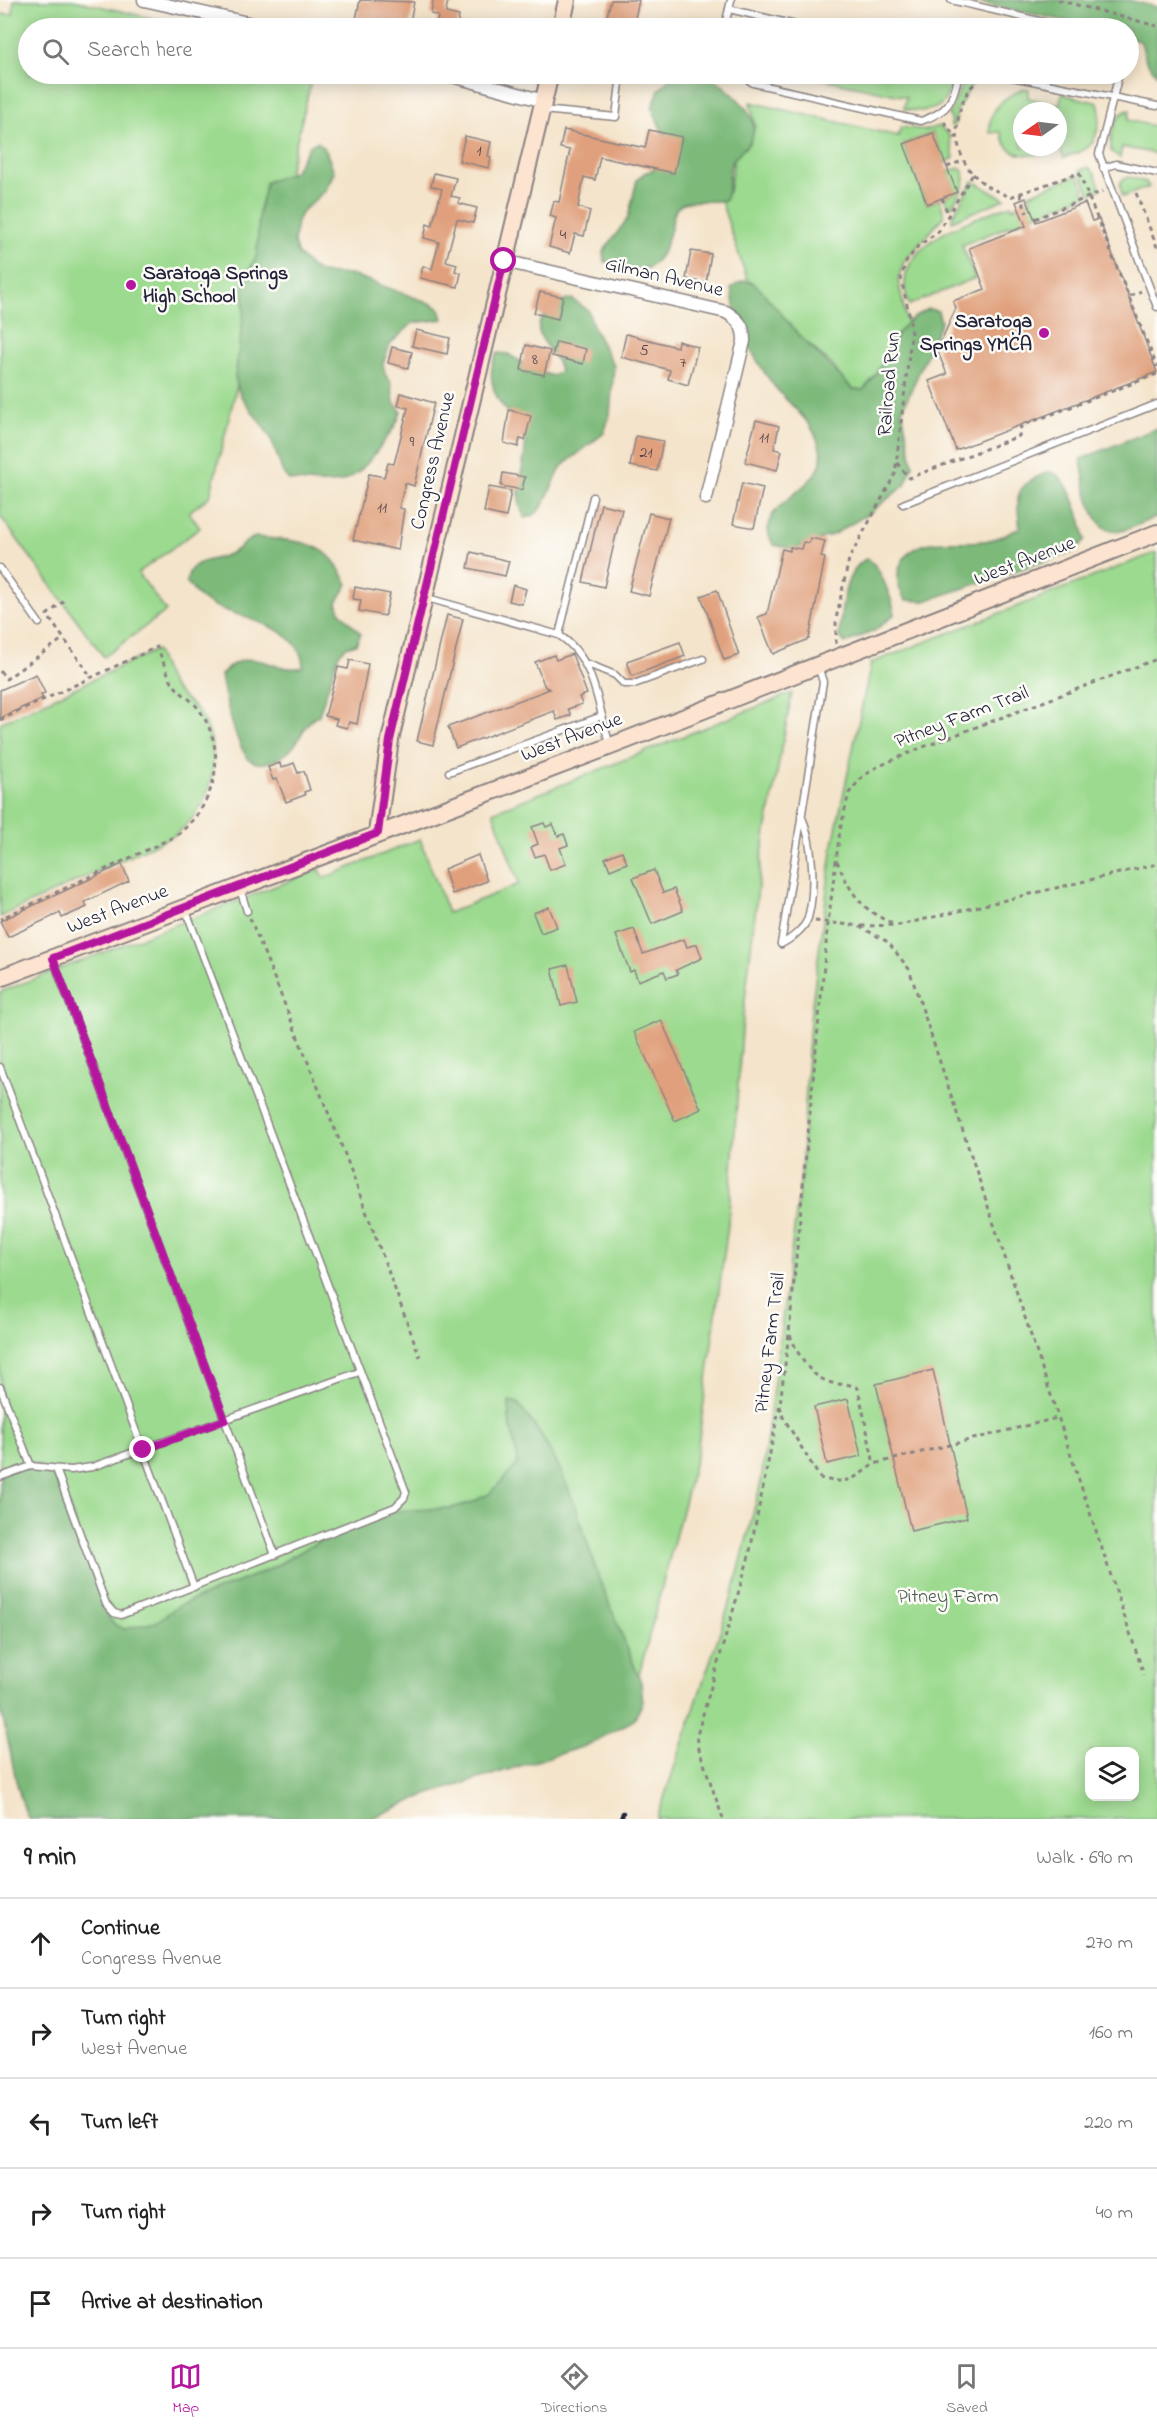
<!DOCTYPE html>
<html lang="en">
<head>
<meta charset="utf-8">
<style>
  :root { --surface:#fff; --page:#f2f2f2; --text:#222; --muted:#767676; --line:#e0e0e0; --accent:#b5179e }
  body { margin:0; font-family:"Indie Flower",sans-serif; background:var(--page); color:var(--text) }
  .controls { position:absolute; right:18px; bottom:18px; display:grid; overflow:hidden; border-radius:12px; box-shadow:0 3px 15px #0003 }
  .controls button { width:54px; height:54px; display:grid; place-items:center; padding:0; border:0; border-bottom:2px solid var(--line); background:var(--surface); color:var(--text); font:30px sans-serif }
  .compass { position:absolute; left:1013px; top:102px; width:54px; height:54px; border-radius:50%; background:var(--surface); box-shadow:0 3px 15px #0003; rotate:256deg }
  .stop { position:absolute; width:18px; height:18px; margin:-14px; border:4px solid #b5179e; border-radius:50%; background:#fff }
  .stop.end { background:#b5179e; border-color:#fff; box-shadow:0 2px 6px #0008 }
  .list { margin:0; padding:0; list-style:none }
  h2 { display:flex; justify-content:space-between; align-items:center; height:78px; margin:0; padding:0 24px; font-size:26px }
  h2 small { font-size:20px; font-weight:400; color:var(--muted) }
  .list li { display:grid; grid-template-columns:39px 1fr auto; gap:18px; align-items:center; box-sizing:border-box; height:90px; padding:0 24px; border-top:2px solid var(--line) }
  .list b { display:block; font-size:22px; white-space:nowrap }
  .list p { margin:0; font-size:20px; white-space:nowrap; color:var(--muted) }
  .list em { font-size:20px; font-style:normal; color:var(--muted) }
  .icon { flex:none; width:33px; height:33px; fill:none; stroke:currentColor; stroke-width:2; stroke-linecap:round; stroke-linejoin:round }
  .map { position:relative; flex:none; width:1157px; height:1819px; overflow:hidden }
  .search { position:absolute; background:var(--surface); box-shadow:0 3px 15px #0003; left:18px; right:18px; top:18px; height:66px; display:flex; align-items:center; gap:15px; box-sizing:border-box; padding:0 21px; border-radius:33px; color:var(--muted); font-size:22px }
  .sheet { height:528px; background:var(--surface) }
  nav { display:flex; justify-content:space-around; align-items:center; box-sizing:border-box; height:84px; border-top:2px solid var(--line); background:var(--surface); font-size:16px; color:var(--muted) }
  nav a { display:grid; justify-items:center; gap:3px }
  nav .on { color:var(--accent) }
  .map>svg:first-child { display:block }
</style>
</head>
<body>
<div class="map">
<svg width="1157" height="1819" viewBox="0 0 1157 1819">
  <rect width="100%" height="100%" fill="#fdfcf7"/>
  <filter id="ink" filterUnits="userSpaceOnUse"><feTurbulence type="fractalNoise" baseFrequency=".0167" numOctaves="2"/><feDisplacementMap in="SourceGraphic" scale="12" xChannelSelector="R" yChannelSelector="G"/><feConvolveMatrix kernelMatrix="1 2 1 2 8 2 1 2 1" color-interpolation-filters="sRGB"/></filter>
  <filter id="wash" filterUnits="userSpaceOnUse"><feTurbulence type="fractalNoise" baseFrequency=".008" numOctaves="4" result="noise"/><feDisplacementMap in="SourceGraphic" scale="24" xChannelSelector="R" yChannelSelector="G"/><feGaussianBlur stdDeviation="1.35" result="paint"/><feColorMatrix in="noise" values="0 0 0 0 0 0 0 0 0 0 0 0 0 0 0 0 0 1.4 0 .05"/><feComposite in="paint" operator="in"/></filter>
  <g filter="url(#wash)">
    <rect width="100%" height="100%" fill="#f4e4cb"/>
    <g fill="#9cda8f" stroke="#5f7e65" stroke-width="1.5" fill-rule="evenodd">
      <path d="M14 0H73L194 28H28V74H313L210 496 189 512 200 528 138 573 166 611 104 657 0 516V14H13Z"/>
      <path d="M799 74H916L934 78 936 74H950C952 107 933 115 904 109L906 97Z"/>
      <path d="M968 74H974L975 79 957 110 955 125 951 126V118L948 115C959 103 957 85 968 74Z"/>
      <path d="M1023 89H1029L1028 98 1059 105 1062 94 1098 103C1102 113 1098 137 1090 145 1085 152 1072 154 1064 158L1059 147C1037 157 1008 163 1001 132L990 133C988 109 1002 98 1023 89ZM1022 111H1058V147H1022Z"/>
      <path d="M750 102 898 136 901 127 926 130 939 126 949 135 954 158 945 163 933 133 904 144 927 204 940 199 944 216 904 262 898 279 907 323 893 340 876 375 863 390 853 389 844 383 833 366 801 337 752 282H748L721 201 729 192 734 159 750 142 755 126Z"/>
      <path d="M1130 110 1128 120 1157 127V154L1122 147 1120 158 1111 151C1110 137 1114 112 1130 110Z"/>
      <path d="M1088 167 1095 174 1101 189 1090 194 1080 170Z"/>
      <path d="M960 168C972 180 959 194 952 206L949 207 944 197 956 192 948 171Z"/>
      <path d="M1078 175 1086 195 1034 216 1030 214 1026 203 1031 200 1029 194Z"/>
      <path d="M1130 177 1146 182 1149 187 1122 197 1120 184 1123 179Z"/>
      <path d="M973 181 1005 199 952 221V217Z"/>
      <path d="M1011 205 1012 208 1018 206 1024 220 962 245 975 278 909 305C885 244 970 221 1011 205Z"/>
      <path d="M1157 552V1819H657L733 1593 761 1482 801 1176 810 1020 833 844 871 663ZM1090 1752H1134V1796H1090Z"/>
      <path d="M156 650C162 662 166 679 174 688 181 697 191 702 198 711 226 753 214 804 175 835L0 917V723Z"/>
      <path d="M792 693 762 853 743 1017 728 1225 697 1453 630 1709 109 1650 0 1502V992L320 869 324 878 420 839 448 913 519 884 493 812Z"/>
    </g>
    <g fill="#7dba7a" stroke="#506e5a" stroke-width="1.5">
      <path d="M966 0H1129L1157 7V75L1146 61 1141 42 1129 36 1128 28H1100Z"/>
      <path d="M674 74H709C727 90 767 115 749 143 745 149 737 153 733 160 726 172 732 187 725 200 712 204 689 197 679 206 673 211 673 220 671 228 661 269 645 280 604 261L603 252 628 218 637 180 644 173 672 163V154L652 108 659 90Z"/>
      <path d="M318 142 326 151 334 172 326 190 302 212 297 221 294 242 297 253 312 268 321 273 353 275 432 304 440 309 443 319 413 323 390 344 383 364 385 374 391 382 394 403 401 411C398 424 390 433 382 444 351 488 340 486 289 480L283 473 270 436 240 395 235 377 244 310V281L257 254 259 212 266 182 294 172 310 145Z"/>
      <path d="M742 281 752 282 760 289 801 337 853 389 863 390C890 365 886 326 929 309L938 311 941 322 902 411 913 465 905 485 870 513 834 534 793 549 774 545C746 504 827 491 821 453 815 419 791 409 772 383 751 355 736 323 731 288Z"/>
      <path d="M572 299 588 310 594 329 614 366 610 414 604 433 562 466 542 507 534 515 525 518C509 493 531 458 524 430 522 421 511 415 505 409 492 395 486 369 498 353L508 354 534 370 553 376 560 371C558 350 523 333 547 313 555 306 561 300 572 299Z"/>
      <path d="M1157 428V517C1146 521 1133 528 1121 531 1090 537 1084 479 1081 459Z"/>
      <path d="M1048 472C1069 471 1082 523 1085 540L1073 552 925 601 906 600C899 591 896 580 899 569 912 529 961 547 990 540 1000 538 1011 532 1020 528 1016 493 1014 487 1048 472Z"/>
      <path d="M256 537C279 540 312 539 329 556 337 563 342 575 348 584L337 602 340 612 361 634 356 644 346 647 339 654 319 715C304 722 303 735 293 747 285 757 260 771 248 758 235 743 224 695 221 675 250 641 273 675 303 667 302 620 228 620 199 597 195 593 191 587 187 583 187 557 214 563 231 553 241 548 245 540 256 537Z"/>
      <path d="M866 559C879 561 892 601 895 614L874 631 845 643 839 636C841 613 843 571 866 559Z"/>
      <path d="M509 1401 518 1403 542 1436 559 1467 576 1507 598 1576 641 1682 643 1702 634 1720 588 1745 423 1796 370 1819H30L27 1816C13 1780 10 1743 0 1706V1476C29 1453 42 1462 63 1488L108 1617 115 1625 124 1629 156 1622 180 1605 268 1570 341 1529 390 1511 451 1508 470 1503 489 1494 516 1466 517 1457 509 1419Z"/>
    </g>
    <g id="blocks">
      <g fill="#e0a07d">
        <path d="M360 0 414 2 409 28 356 19Z"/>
        <path d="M433 0H448L446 13 459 16 457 28H436L438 16 431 14Z"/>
        <path d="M611 0H639L633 28H604Z"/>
        <path d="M564 130 645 148 649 130 682 137 674 173 600 157 595 180 584 177 578 207 590 211 584 236 575 234 570 253 549 247 556 218 550 216 554 201 559 202 570 150 560 148Z"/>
        <path d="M933 133 957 192 927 204 904 144Z"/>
        <path d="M465 136 491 142 488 156 491 157 489 168 459 161Z"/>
        <path d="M434 173 456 178 451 196 460 198 458 203 477 208 473 223 457 219 446 261 457 264 455 271 461 273 458 287 420 278 423 266 432 269 439 242 424 238 427 224 432 226 442 189 431 186Z"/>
        <path d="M1026 198 1036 222 1085 203 1092 221 1099 219 1157 372 956 450 929 381 947 374 937 350 956 308 953 301 985 289 969 248 1026 226 1016 202Z"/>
        <path d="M691 251 711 254 706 283 686 279Z"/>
        <path d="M540 292 563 297 558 319 534 313Z"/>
        <path d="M416 330 450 338 447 354 412 346Z"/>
        <path d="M626 334 677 347 678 341 698 347 688 385 668 379 670 370 621 357Z"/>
        <path d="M556 342 586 349 583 364 552 356Z"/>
        <path d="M526 345 550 351 544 375 521 370Z"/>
        <path d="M392 347 412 352 408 368 388 363Z"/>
        <path d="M401 393 434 403 414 486 405 483 399 508 404 509 398 550 353 540 369 474 384 477 388 463 394 464 408 408 398 406Z"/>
        <path d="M509 410 531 416 525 440 520 439 518 447 504 443Z"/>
        <path d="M756 420 779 426 774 449 782 451 777 470 745 462Z"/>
        <path d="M636 436 663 441 657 471 630 466Z"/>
        <path d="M503 473 525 477 522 490 501 486Z"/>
        <path d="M742 483 763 488 754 528 733 524Z"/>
        <path d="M489 487 511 491 506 517 484 512Z"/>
        <path d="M601 504 622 509 604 587 583 582Z"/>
        <path d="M649 513 669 518 649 596 629 591Z"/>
        <path d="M810 538 825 541 821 557 825 558 809 639 773 654 758 617 767 614 782 549 790 551V547L801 549 803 542 809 543Z"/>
        <path d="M471 552 509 561 505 576 468 568Z"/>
        <path d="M513 585 526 589 522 604 509 601Z"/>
        <path d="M355 587 390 594 385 616 359 611 361 600 353 599Z"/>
        <path d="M717 590 739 655 724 660 701 596Z"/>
        <path d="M447 615 463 619 433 745 417 741Z"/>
        <path d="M680 642 685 656 632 676 627 661Z"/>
        <path d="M572 654 587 694 579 697 582 704 568 709 571 715 557 720 554 711 456 748 448 727 550 689 545 687 535 662 554 655 556 660Z"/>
        <path d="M350 660 368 664 357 724 349 722 347 728 335 725 337 719 325 716 338 667 348 669Z"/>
        <path d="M36 674 45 693 41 695 43 698 0 718V690Z"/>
        <path d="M280 763 281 768 294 763 298 773 304 771 310 790 304 792 305 795 286 802 277 779 273 780 268 767Z"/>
        <path d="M544 823 546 827 553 824 558 836 564 834 568 845 560 848 566 864 550 870 544 854 535 857 531 847 538 844 532 827Z"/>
        <path d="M622 851 627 863 610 870 605 858Z"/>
        <path d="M478 855 487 881 452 894 444 869Z"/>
        <path d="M122 864 129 881 85 902 87 907 62 918 60 913 8 937 0 921Z"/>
        <path d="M654 870 663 893 674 889 683 911 652 924 633 878Z"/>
        <path d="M549 907 557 927 541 933 533 913Z"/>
        <path d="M634 929 643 954 684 939 687 947 697 944 702 958 676 970 678 974 667 978 664 971 638 981 634 970 630 972 616 935Z"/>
        <path d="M568 965 577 1002 561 1006 552 969Z"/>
        <path d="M661 1020 701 1109 675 1121 634 1032Z"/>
        <path d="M933 1370 967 1518 911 1531 876 1384Z"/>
        <path d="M848 1399 861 1456 827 1464 814 1407Z"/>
      </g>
    </g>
  </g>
  <g filter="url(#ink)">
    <use href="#blocks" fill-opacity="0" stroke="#8b8383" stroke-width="1.5"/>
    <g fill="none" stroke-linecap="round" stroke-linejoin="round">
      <g stroke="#8b8383" stroke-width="9">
        <g id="lane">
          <path d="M731 0 729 9 808 28"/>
          <path d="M951 0 1068 28"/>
          <path d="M724 28 729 9"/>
          <path d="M739 74 753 83 921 121C950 111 952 102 959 74"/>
          <path d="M997 74 1157 106"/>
          <path d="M1119 74 1099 154 1157 307"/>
          <path d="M542 110 616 117 621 74"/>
          <path d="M1103 168 1116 164 1157 173"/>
          <path d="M903 504 1157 404"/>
          <path d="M0 568 39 623"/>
          <path d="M427 598 559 635C596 659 597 706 610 745"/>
          <path d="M559 635 593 497"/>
          <path d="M588 664 615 675 624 684H634L703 659"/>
          <path d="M449 772 602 716"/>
          <path d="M240 889 247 911"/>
          <path d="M781 944 823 682 818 666"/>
          <path d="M781 944C790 940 805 928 808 918 816 889 813 841 801 815"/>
          <path d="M53 959 275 1555"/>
          <path d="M0 1067 194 1587"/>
          <path d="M0 1387 31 1466"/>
          <path d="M56 1469 106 1604 114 1613 121 1615 395 1507 404 1498 406 1492 185 908"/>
          <path d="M0 1477 31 1466 71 1470 92 1467 359 1372"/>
        </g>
      </g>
      <g stroke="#8b8383" stroke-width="15">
        <g id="street">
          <path d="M144 0 270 28"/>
          <path d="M445 74 544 101"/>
          <path d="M504 261 726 312C739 320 744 326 744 341L706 498"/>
        </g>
      </g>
      <g stroke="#8b8383" stroke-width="20">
        <g id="secondary">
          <path d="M561 28 567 0"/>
          <path d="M377 833 390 740 550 74"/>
          <path d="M0 978 611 746 1157 533"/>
        </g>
      </g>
      <g stroke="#8b8383" stroke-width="3" stroke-dasharray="4.5 4.5" stroke-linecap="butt">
        <path d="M1058 0 1157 26"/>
        <path d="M944 122 956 138"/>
        <path d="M947 167 962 161"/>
        <path d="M973 174 986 186 1010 197 1079 173 1157 367"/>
        <path d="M1136 193 1157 247"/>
        <path d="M1020 194 1027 213"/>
        <path d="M942 198 949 217"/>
        <path d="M1035 219 1103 191"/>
        <path d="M1130 296 1141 291"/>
        <path d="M897 463 909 478 1019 436 1021 426 1157 374"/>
        <path d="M64 601 47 615 92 678"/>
        <path d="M836 644V619L849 559 895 474 911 337 910 318 901 278 906 262 918 246 938 232 973 174C953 152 953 119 967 93 971 86 978 81 982 74"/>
        <path d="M0 671 6 679 64 638"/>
        <path d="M0 720 157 647C163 660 167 675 175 686 181 694 192 700 198 708 230 752 216 805 176 836L0 919"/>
        <path d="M837 861C850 892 862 912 895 924"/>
        <path d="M250 918 346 1157 420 1357"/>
        <path d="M815 921 859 926 888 942 909 969 1144 1675"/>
        <path d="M861 926 900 925 1157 864"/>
        <path d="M790 1335C798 1354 808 1375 829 1382 839 1386 848 1382 858 1388L874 1464"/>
        <path d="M780 1406 783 1417 820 1478C846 1485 853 1480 874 1464L1057 1418"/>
        <path d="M723 1819 699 1749 697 1735 749 1556 780 1404 789 1333 828 923 840 830 849 793 861 778 877 767 918 749 1157 659"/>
      </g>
      <use href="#lane" stroke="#fff" stroke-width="6"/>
      <use href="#street" stroke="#fff" stroke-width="12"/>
      <use href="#secondary" stroke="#fde4d0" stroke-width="16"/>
      <path stroke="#22223b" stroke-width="4.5" d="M621 1819 623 1813"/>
    </g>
  </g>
  <g fill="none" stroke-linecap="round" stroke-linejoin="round" filter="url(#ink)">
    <path stroke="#b5179e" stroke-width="8" d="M143 1450 225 1420 53 958 378 833 390 740 504 261"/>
  </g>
  <g fill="#b5179e" stroke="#fdfcf7" stroke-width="2">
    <circle cx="131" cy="285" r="6"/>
    <circle cx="1044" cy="333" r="6"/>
  </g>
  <g text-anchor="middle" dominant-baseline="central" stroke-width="5" stroke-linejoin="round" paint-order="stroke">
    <g font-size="16" fill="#52424c">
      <text x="479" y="151">1</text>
      <text x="563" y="235">4</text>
      <text x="644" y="351">5</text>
      <text x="535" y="360">8</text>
      <text x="683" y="363">7</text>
      <text x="764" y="438">11</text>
      <text x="412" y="442">9</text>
      <text x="646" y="453">21</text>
      <text x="382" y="508">11</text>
    </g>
    <g font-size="20" font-weight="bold" fill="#22223b" stroke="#fdfcf7" text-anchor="start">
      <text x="143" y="274">Saratoga Springs<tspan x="143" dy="23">High School</tspan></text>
      <text x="1032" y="322" text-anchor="end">Saratoga<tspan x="1032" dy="23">Springs YMCA</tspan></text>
    </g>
    <g font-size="20" fill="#22223b" stroke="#fdfcf7">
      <text transform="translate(664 278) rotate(13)">Gilman Avenue</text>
      <text transform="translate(890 384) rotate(-85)">Railroad Run</text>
      <text transform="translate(434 461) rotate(-77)">Congress Avenue</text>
      <text transform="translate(1025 562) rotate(-21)">West Avenue</text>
      <text transform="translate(962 718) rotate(-21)">Pitney Farm Trail</text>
      <text transform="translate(572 738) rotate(-21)">West Avenue</text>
      <text transform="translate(118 910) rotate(-21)">West Avenue</text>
      <text transform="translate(771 1343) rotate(-83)">Pitney Farm Trail</text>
    </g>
    <g font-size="20" fill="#475954" stroke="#fdfcf7">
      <text x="948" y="1597">Pitney Farm</text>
    </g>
  </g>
</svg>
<div class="controls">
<button><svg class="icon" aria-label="layers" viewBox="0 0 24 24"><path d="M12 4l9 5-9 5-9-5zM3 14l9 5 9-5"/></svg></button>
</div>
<svg class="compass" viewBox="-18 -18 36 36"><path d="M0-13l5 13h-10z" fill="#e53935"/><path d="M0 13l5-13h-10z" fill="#767676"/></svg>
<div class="stop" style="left:504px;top:261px"></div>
<div class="stop end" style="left:143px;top:1450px"></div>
<div class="search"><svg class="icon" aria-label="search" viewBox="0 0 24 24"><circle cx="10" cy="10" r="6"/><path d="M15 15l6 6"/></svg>Search here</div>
</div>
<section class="sheet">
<h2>9 min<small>Walk · 690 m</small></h2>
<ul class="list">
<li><svg class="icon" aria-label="ahead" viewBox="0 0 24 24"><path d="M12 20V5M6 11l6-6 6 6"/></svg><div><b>Continue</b><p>Congress Avenue</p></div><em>270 m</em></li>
<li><svg class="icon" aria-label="right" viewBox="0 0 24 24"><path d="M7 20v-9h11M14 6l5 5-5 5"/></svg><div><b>Turn right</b><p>West Avenue</p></div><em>160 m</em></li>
<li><svg class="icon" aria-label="left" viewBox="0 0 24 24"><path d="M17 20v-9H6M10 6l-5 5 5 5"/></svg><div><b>Turn left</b></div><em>220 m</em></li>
<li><svg class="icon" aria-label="right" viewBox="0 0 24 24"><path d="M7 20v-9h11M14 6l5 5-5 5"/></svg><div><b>Turn right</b></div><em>40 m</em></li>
<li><svg class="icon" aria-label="arrive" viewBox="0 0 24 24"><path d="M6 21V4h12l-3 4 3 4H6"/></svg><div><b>Arrive at destination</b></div></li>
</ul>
</section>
<nav>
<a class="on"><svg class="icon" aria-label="map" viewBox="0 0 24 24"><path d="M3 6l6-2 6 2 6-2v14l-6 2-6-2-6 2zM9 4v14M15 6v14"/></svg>Map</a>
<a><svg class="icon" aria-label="directions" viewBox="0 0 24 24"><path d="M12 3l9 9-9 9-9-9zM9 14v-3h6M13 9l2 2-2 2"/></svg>Directions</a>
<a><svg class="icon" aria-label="saved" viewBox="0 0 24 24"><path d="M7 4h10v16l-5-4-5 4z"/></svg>Saved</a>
</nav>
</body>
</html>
